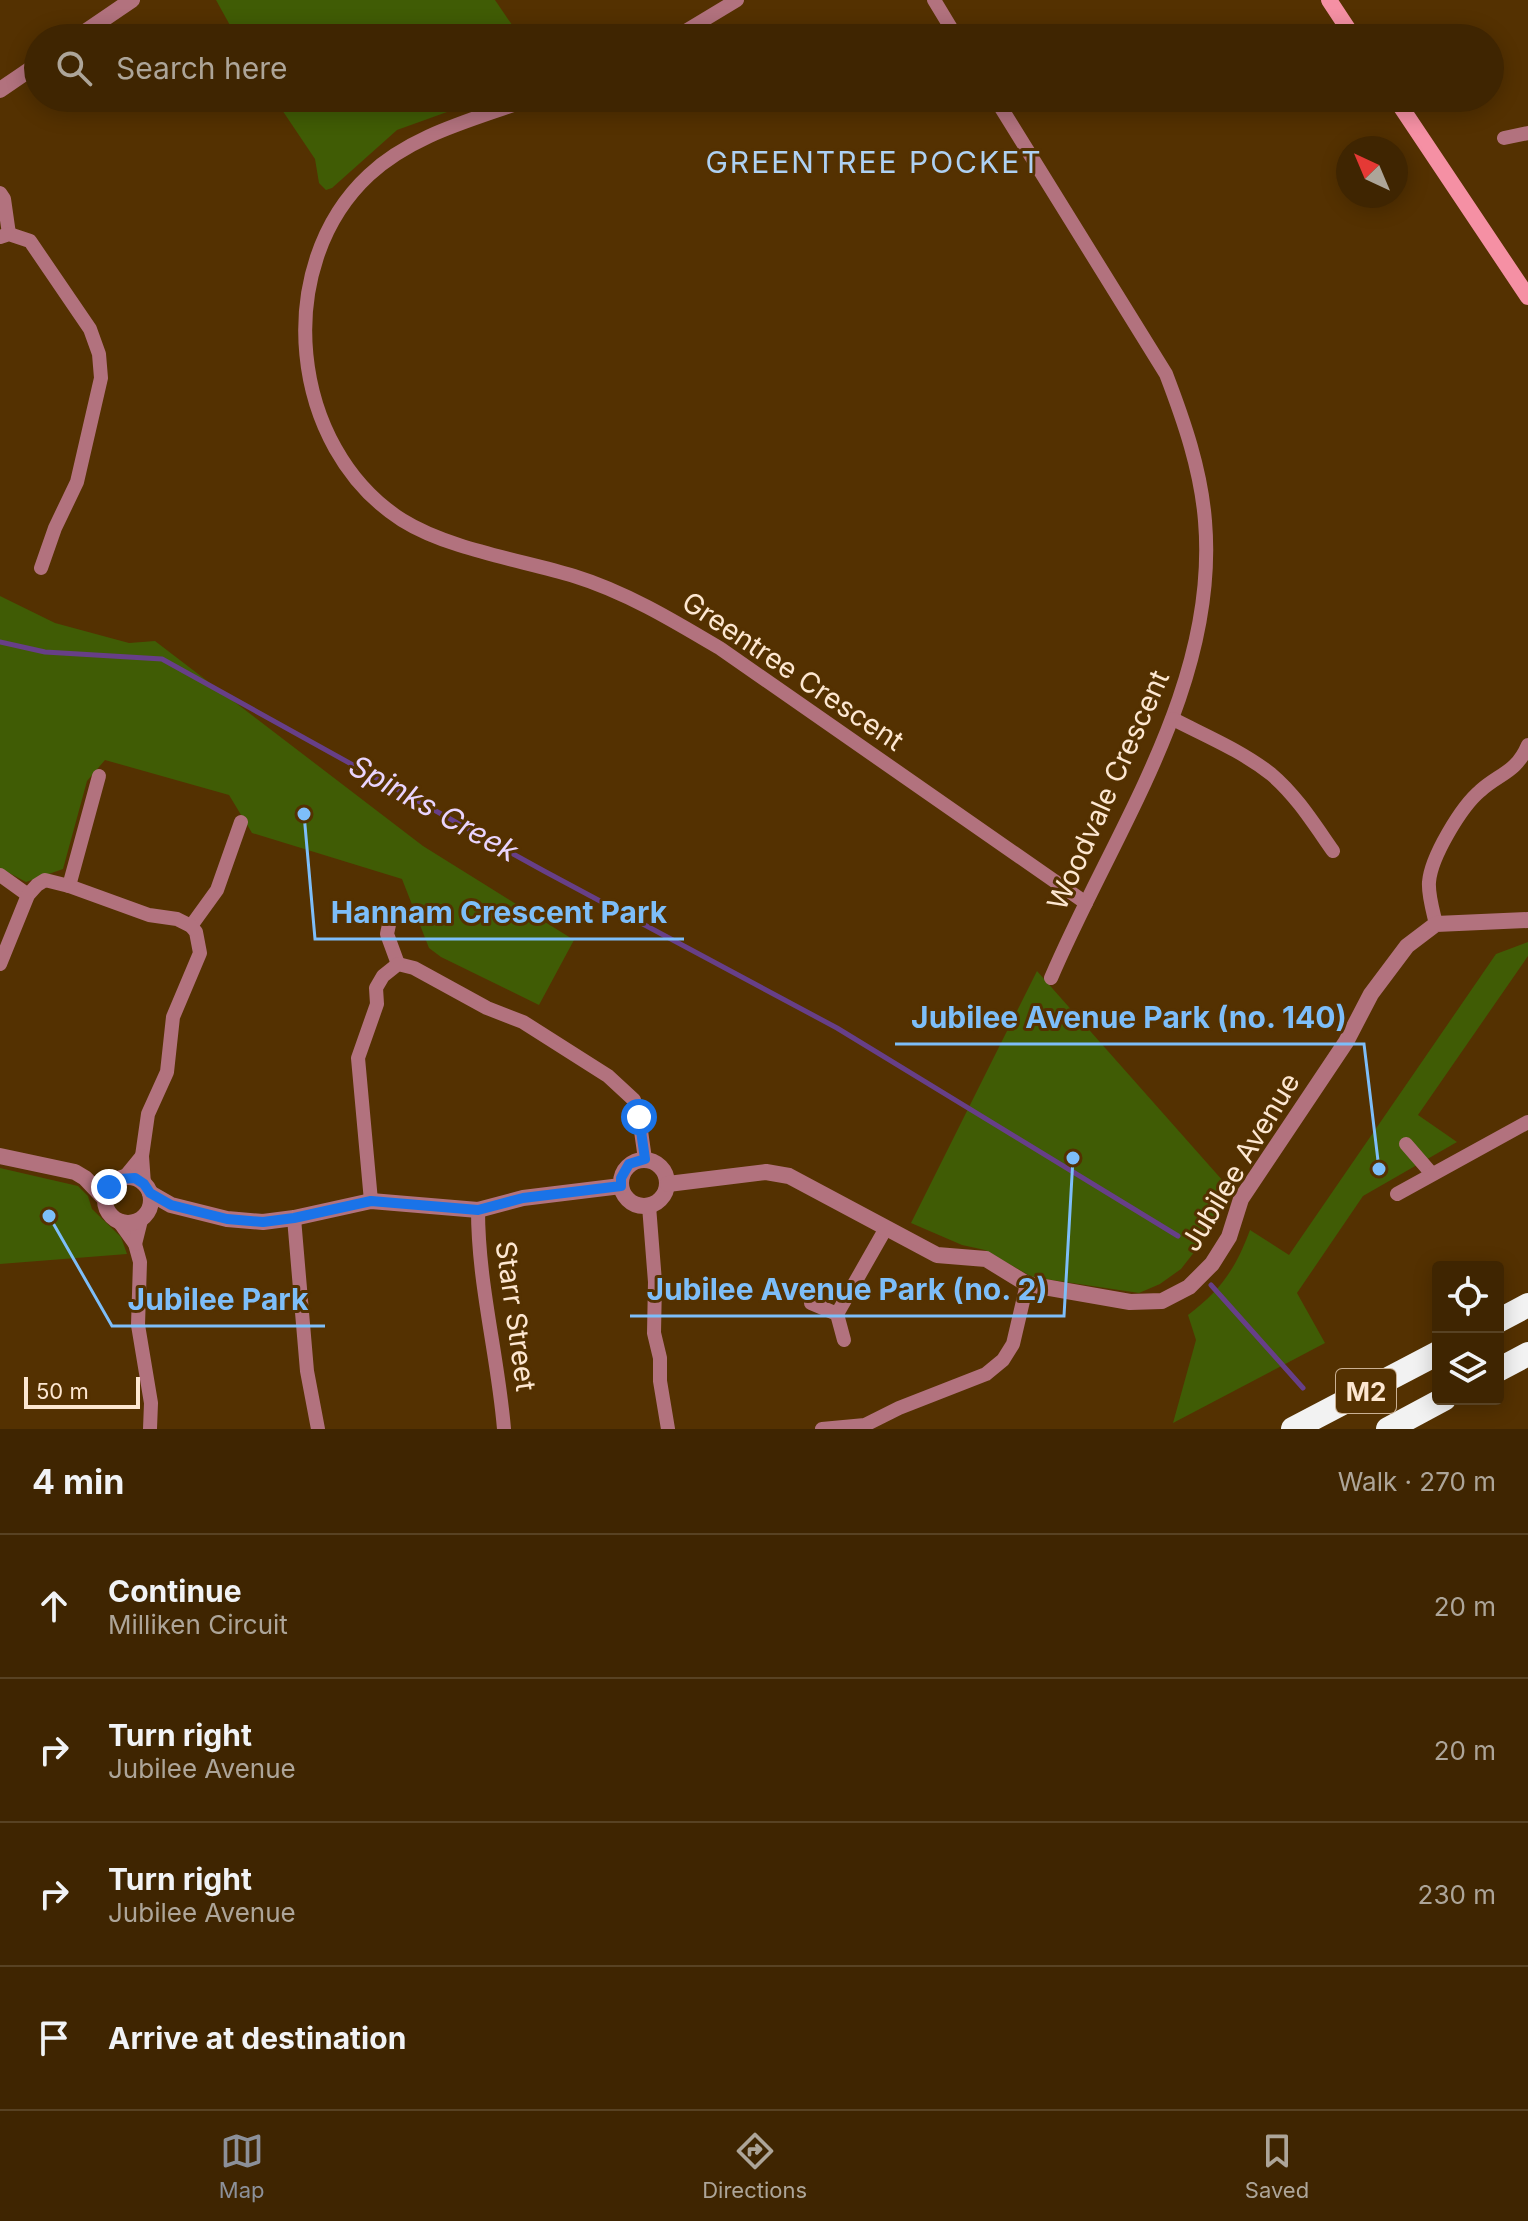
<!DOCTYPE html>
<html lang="en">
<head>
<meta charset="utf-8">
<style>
  :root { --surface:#3f2501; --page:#462d0b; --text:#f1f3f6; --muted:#ada599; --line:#584223; --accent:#8c9099 }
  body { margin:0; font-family:Inter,sans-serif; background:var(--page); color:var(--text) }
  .controls { position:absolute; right:24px; bottom:24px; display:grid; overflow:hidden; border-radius:8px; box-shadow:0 4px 20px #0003 }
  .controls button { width:72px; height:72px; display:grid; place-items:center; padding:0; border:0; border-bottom:2px solid var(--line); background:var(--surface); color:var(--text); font:40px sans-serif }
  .compass { position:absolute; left:1336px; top:136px; width:72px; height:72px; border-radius:50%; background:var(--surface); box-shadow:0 4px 20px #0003; rotate:316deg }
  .scale { position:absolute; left:24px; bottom:20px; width:116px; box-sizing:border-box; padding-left:8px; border:4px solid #fde7d1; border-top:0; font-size:22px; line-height:28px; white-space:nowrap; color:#fde7d1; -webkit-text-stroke:6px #543101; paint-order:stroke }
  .stop { position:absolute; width:24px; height:24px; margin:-18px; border:6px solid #1a73e8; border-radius:50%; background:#fff }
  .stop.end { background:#1a73e8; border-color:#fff; box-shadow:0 2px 8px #0008 }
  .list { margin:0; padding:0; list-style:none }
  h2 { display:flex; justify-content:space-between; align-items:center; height:104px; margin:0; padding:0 32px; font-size:34px }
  h2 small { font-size:26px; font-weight:400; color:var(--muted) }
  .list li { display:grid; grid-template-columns:52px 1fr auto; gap:24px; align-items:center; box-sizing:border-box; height:144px; padding:0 32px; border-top:2px solid var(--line) }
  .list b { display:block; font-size:30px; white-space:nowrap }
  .list p { margin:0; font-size:26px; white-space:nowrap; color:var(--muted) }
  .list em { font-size:26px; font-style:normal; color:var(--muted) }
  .icon { flex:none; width:44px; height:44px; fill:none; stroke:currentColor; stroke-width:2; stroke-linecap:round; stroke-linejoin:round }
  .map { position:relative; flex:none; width:1528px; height:1429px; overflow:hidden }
  .search { position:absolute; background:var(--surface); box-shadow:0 4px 20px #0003; left:24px; right:24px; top:24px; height:88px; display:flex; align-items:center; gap:20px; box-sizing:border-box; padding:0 28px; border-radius:44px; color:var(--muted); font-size:30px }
  .sheet { height:680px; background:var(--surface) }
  nav { display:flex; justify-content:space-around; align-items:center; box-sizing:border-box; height:112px; border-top:2px solid var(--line); background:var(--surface); font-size:22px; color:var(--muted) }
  nav a { display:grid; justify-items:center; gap:4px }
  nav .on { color:var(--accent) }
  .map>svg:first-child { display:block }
</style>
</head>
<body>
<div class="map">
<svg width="1528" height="1429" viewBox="0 0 1528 1429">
  <rect width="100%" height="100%" fill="#543101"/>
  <g fill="#405c05">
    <path d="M216 0H495L521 38H237Z"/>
    <path d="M274 98H486L397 130 332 188 326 190 319 183 315 159Z"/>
    <path d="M0 596 55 623 129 643 155 641 423 846 574 940 539 1005 441 957 429 948 402 879 252 833 229 795 105 760 87 781 63 869 26 882 0 868Z"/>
    <path d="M1528 942V956L1418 1115 1457 1142 1363 1196 1297 1293 1325 1343 1173 1423 1196 1340 1188 1315C1221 1290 1236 1268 1250 1230L1289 1255 1496 954Z"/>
    <path d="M1037 971 1231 1190 1213 1228 1181 1269 1160 1284 1139 1293 1032 1277 985 1250 962 1245 911 1223Z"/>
    <path d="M0 1168 78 1186 88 1196 92 1209 121 1237 127 1254 0 1264Z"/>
  </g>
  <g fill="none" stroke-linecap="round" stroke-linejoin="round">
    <g stroke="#673f88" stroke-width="5">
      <path d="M0 642 45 652 162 659 544 871 837 1028 1178 1236"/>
      <path d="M1211 1285 1303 1388"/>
    </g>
    <g stroke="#b2727e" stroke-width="14">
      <path d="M934 0 957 38"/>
      <path d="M674 38 737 0"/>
      <path d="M533 98C477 119 414 133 369 175 271 266 289 448 402 520 448 549 521 560 574 576 626 592 674 621 721 649L1086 903"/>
      <path d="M995 98 1166 374C1184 421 1201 470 1205 521 1219 686 1113 832 1051 978"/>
      <path d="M1504 138 1528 133"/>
      <path d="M0 193 4 199 9 234"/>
      <path d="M0 237 9 234 30 241 90 329 99 354 101 378 77 482 55 528 41 568"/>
      <path d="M1173 719C1206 736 1242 751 1271 774 1296 795 1314 824 1333 851"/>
      <path d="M0 875 28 895"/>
      <path d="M69 886 99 776"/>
      <path d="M391 915 387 934 398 964"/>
      <path d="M1436 924C1433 911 1428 895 1429 882 1431 857 1461 807 1480 791 1500 773 1516 773 1528 745"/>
      <path d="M191 926 217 890 241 822"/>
      <path d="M0 964 28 895 37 885 45 880 69 886 149 915 177 919 191 926 196 932 200 953 173 1017 167 1072 148 1114 142 1156 144 1184"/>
      <path d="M1406 1144 1432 1174"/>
      <path d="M124 1178 142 1156"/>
      <path d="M1397 1194 1528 1122"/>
      <path d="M371 1201 358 1058 377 1004 376 988 383 976 398 964 414 968 487 1008 523 1022 608 1076 634 1100 639 1117 645 1159"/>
      <path d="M649 1206 655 1282 654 1333 660 1358V1381L668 1429"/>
      <path d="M478 1210C478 1284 498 1356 504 1429"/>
      <path d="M294 1218 307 1371 318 1429"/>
      <path d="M120 1223 135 1244 140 1262 138 1325 151 1403 150 1429"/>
      <path d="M135 1244 141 1220"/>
      <path d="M811 1303 837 1314 844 1340"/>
      <path d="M837 1314 886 1228"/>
      <path d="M822 1429 865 1425 899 1408 986 1374 1003 1360 1013 1344 1027 1284"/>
    </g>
    <g stroke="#b2727e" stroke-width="16">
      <path d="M76 38 132 0"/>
      <path d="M0 90 38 64"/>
      <path d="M0 1156 75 1172 85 1178 105 1199"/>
      <circle cx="644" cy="1183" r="23"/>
      <circle cx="128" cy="1200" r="23"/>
      <path d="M668 1184 766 1172 789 1176 937 1255 986 1259 1027 1284 1130 1302 1162 1301 1189 1287 1212 1264 1229 1237 1241 1199 1346 1042 1371 994 1407 946 1436 924 1528 920"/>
      <path d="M150 1193 171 1205 227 1219 263 1222 294 1218 371 1201 478 1210 523 1198 621 1186"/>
    </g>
    <g stroke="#f590a4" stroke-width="16">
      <path d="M1329 0 1354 38"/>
      <path d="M1395 98 1528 297"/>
    </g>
    <g stroke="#f2f2f2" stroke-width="24">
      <path d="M1498 1321 1528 1305"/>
      <path d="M1498 1370 1528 1354"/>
      <path d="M1293 1429 1438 1353"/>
      <path d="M1388 1429 1444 1399"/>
    </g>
  </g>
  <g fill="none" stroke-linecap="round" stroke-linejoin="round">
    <path stroke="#1a73e8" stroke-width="10" d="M109 1187 119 1179 135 1178 144 1184 150 1193 171 1205 227 1219 263 1222 294 1218 371 1201 478 1210 523 1198 621 1186V1178L629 1164 645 1159 639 1117"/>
  </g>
  <g text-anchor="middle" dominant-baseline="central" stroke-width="6" stroke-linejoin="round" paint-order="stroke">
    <rect fill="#543101" stroke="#cab093" stroke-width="2" x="1336" y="1369" width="60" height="44" rx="6"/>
    <g font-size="26" font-weight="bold" fill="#fde7d1">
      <text x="1366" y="1391">M2</text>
    </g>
    <g font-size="28" fill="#fde7d1" stroke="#543101">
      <text transform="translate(793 671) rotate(34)">Greentree Crescent</text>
      <text transform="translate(1108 790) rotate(-66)">Woodvale Crescent</text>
      <text transform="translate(1240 1162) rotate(-59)">Jubilee Avenue</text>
      <text transform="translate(516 1316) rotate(82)">Starr Street</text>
    </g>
    <g font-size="30" letter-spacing="2" fill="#aed1f3" stroke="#543101">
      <text x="874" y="162">GREENTREE POCKET</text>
    </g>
    <g font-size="30" font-style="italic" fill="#e9d4fe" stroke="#543101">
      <text transform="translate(434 808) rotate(29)">Spinks Creek</text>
    </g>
  </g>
  <path fill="none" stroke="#7dbef9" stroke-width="3" d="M304 814L315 939H684M1379 1169L1364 1044H895M1073 1158L1064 1316H630M49 1216L112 1326H325"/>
  <g fill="#7dbef9" stroke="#543101" stroke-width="3">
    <circle cx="304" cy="814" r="8"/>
    <circle cx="1379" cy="1169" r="8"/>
    <circle cx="1073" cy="1158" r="8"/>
    <circle cx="49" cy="1216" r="8"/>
  </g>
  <g font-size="30" text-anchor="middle" font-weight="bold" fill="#7dbef9" stroke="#543101" stroke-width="6" stroke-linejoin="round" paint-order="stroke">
    <text x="499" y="923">Hannam Crescent Park</text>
    <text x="1129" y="1028">Jubilee Avenue Park (no. 140)</text>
    <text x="847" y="1300">Jubilee Avenue Park (no. 2)</text>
    <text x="218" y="1310">Jubilee Park</text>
  </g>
</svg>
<div class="controls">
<button><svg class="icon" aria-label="locate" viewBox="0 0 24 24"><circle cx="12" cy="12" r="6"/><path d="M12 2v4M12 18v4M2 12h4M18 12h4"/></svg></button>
<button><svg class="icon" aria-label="layers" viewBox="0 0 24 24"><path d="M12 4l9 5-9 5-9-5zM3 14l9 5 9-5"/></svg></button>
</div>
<svg class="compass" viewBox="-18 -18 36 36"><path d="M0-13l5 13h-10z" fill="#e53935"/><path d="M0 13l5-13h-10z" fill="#ada599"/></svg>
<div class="scale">50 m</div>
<div class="stop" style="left:639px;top:1117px"></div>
<div class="stop end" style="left:109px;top:1187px"></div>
<div class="search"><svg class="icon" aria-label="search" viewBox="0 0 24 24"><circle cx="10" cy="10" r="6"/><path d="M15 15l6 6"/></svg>Search here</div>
</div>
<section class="sheet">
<h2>4 min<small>Walk · 270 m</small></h2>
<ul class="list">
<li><svg class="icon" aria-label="ahead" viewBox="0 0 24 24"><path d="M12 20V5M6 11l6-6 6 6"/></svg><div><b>Continue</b><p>Milliken Circuit</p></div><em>20 m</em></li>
<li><svg class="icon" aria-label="right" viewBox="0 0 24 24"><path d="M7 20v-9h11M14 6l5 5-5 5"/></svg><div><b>Turn right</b><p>Jubilee Avenue</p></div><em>20 m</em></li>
<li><svg class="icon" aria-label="right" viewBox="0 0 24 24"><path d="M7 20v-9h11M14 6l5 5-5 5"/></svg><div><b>Turn right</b><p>Jubilee Avenue</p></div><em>230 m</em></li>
<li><svg class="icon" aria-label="arrive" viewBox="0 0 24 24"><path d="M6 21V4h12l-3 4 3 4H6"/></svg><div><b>Arrive at destination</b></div></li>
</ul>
</section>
<nav>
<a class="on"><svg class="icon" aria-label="map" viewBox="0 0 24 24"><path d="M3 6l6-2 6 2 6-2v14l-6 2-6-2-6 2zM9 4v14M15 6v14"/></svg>Map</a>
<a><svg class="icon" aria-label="directions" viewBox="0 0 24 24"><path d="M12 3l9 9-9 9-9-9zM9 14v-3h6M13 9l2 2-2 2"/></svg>Directions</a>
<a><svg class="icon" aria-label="saved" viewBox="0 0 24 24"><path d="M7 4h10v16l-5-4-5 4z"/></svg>Saved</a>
</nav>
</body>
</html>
